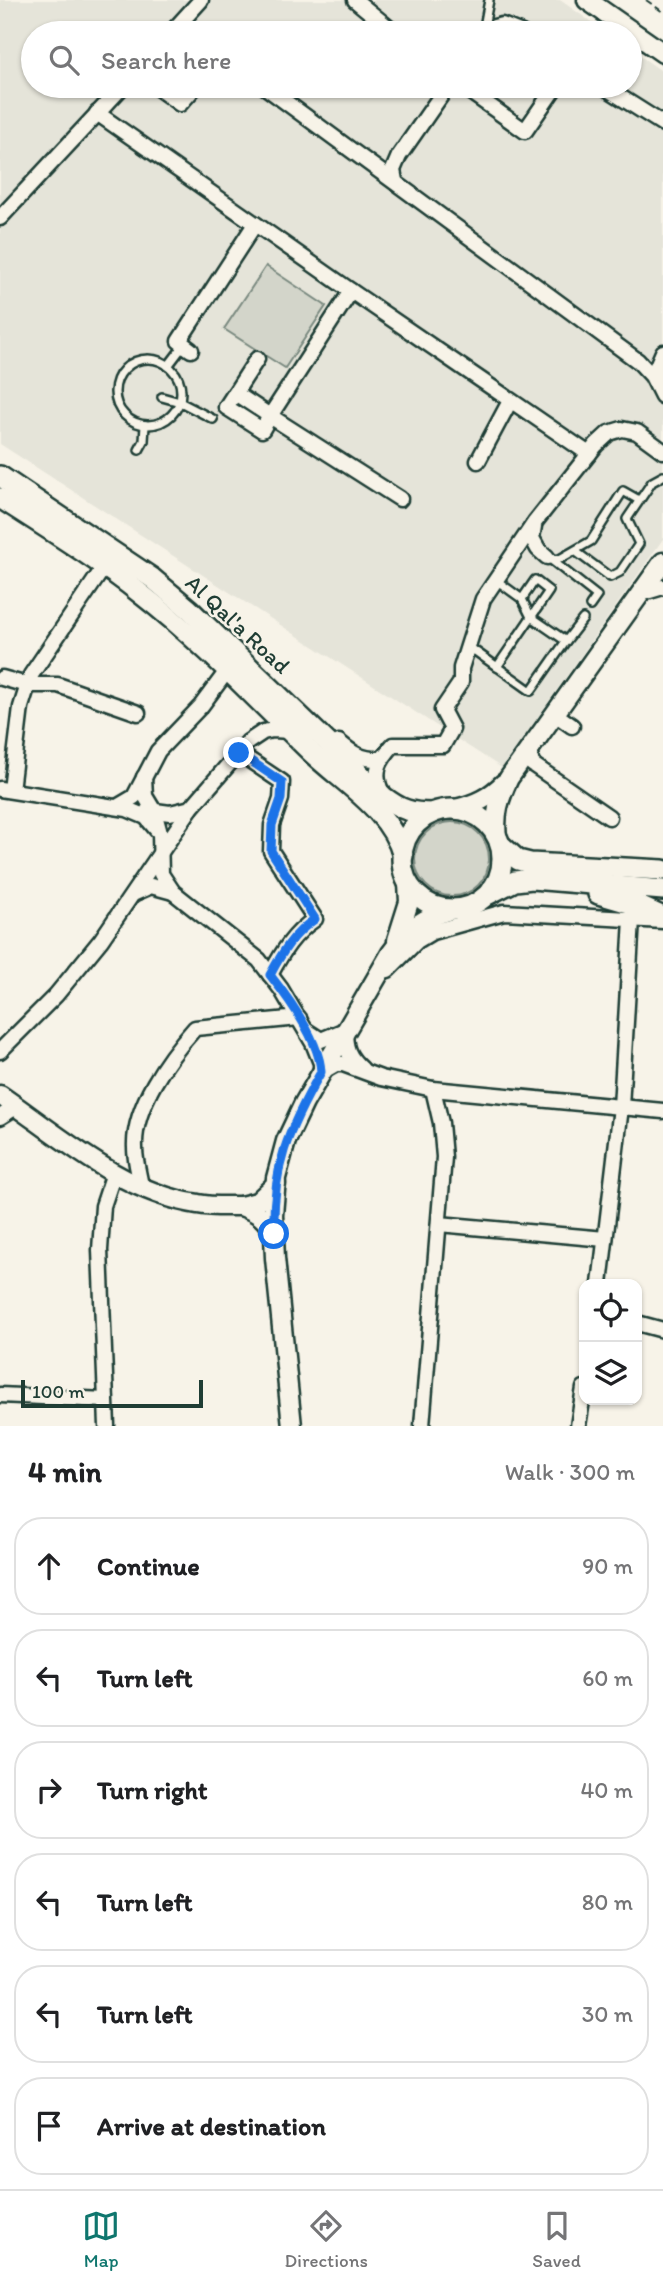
<!DOCTYPE html>
<html lang="en">
<head>
<meta charset="utf-8">
<style>
  :root { --surface:#fff; --page:#f6f6f6; --text:#202124; --muted:#757577; --line:#e0e0e0; --accent:#0f766e }
  body { margin:0; font-family:Itim,sans-serif; background:var(--page); color:var(--text) }
  .controls { position:absolute; right:21px; bottom:21px; display:grid; overflow:hidden; border-radius:14px; box-shadow:0 2px 5px #0004 }
  .controls button { width:63px; height:63px; display:grid; place-items:center; padding:0; border:0; border-bottom:2px solid var(--line); background:var(--surface); color:var(--text); font:35px sans-serif }
  .scale { position:absolute; left:21px; bottom:18px; width:182px; box-sizing:border-box; padding-left:7px; border:4px solid #1f3d34; border-top:0; font-size:19px; line-height:24px; white-space:nowrap; color:#1f3d34; -webkit-text-stroke:5px #f7f3e8; paint-order:stroke }
  .stop { position:absolute; width:21px; height:21px; margin:-16px; border:5px solid #1a73e8; border-radius:50%; background:#fff }
  .stop.end { background:#1a73e8; border-color:#fff; box-shadow:0 2px 7px #0008 }
  .list { margin:0; padding:0; list-style:none }
  h2 { display:flex; justify-content:space-between; align-items:center; height:91px; margin:0; padding:0 28px; font-size:30px }
  h2 small { font-size:23px; font-weight:400; color:var(--muted) }
  .list li { display:grid; grid-template-columns:46px 1fr auto; gap:21px; align-items:center; box-sizing:border-box; height:98px; margin:0 14px 14px; padding:0 14px; border:2px solid var(--line); border-radius:28px }
  .list b { display:block; font-size:26px; white-space:nowrap }
  .list em { font-size:23px; font-style:normal; color:var(--muted) }
  .icon { flex:none; width:38px; height:38px; fill:none; stroke:currentColor; stroke-width:2; stroke-linecap:round; stroke-linejoin:round }
  .map { position:relative; flex:none; width:663px; height:1426px; overflow:hidden }
  .search { position:absolute; background:var(--surface); box-shadow:0 2px 5px #0004; left:21px; right:21px; top:21px; height:77px; display:flex; align-items:center; gap:18px; box-sizing:border-box; padding:0 24px; border-radius:38px; color:var(--muted); font-size:26px }
  .sheet { height:763px; background:var(--surface) }
  nav { display:flex; justify-content:space-around; align-items:center; box-sizing:border-box; height:98px; border-top:2px solid var(--line); background:var(--surface); font-size:19px; color:var(--muted) }
  nav a { display:grid; justify-items:center; gap:4px }
  nav .on { color:var(--accent) }
  .map>svg:first-child { display:block }
</style>
</head>
<body>
<div class="map">
<svg width="663" height="1426" viewBox="0 0 663 1426">
  <rect width="100%" height="100%" fill="#f7f3e8"/>
  <filter id="ink" filterUnits="userSpaceOnUse"><feTurbulence type="fractalNoise" baseFrequency=".0143" numOctaves="2"/><feDisplacementMap in="SourceGraphic" scale="14" xChannelSelector="R" yChannelSelector="G"/><feConvolveMatrix kernelMatrix="1 2 1 2 8 2 1 2 1" color-interpolation-filters="sRGB"/></filter>
  <g filter="url(#ink)">
    <path fill="#e5e4d9" d="M0 0H560L607 33H33V86H630V49L663 72V539L502 768 0 444Z"/>
    <g fill="#d3d5ca" stroke="#79897f" stroke-width="2">
      <path d="M266 266 326 306 285 368 224 329Z"/>
      <circle cx="452" cy="859" r="37"/>
    </g>
    <g fill="none" stroke-linecap="round" stroke-linejoin="round">
      <g stroke="#1f3d34" stroke-width="12">
        <g id="service">
          <path d="M483 33 489 0"/>
          <circle cx="148" cy="392" r="33"/>
          <path d="M168 366 184 345"/>
          <path d="M162 397 180 402 213 419"/>
          <path d="M139 450 144 441 145 425"/>
          <path d="M575 551 610 577 620 572 639 544 627 519 652 482 663 476"/>
          <path d="M547 557 558 560 591 541 623 491 639 500"/>
          <path d="M550 559 597 596 590 606"/>
          <path d="M496 580 522 599 535 580 549 591 497 667"/>
          <path d="M522 599 531 617 566 641 583 619"/>
          <path d="M468 646 531 691 566 641"/>
        </g>
      </g>
      <g stroke="#1f3d34" stroke-width="19">
        <g id="minor">
          <path d="M355 0 395 33"/>
          <path d="M171 33 201 0"/>
          <path d="M488 33 494 27 502 25 522 33"/>
          <path d="M162 86 159 89 180 104 196 86"/>
          <path d="M264 86 638 361 652 376 662 396 656 368 663 352"/>
          <path d="M462 86 525 131 556 86"/>
          <path d="M603 86 663 124"/>
          <path d="M97 113 351 291 270 416 235 393"/>
          <path d="M395 181 393 170 399 156 442 94V86"/>
          <path d="M0 218 123 86"/>
          <path d="M351 291 589 454"/>
          <path d="M191 350 179 341 255 224"/>
          <path d="M257 359 226 407 262 430 270 416 400 499"/>
          <path d="M478 461 510 401"/>
          <path d="M534 526 532 538 538 549 547 557"/>
          <path d="M640 594 663 587"/>
          <path d="M2 678 27 685H58L138 713"/>
          <path d="M555 714 572 726"/>
          <path d="M339 742C353 754 362 760 381 759"/>
          <path d="M533 745 530 755 532 764 609 817"/>
          <path d="M239 753 282 782 281 799 272 825 271 851 315 919C293 934 283 951 270 975"/>
          <path d="M144 777 145 796 154 811 160 833 161 874 173 892 259 960 281 989 313 1043 321 1063V1072"/>
          <path d="M0 789 127 809 146 817 157 830"/>
          <path d="M11 790 21 707 31 675 104 567"/>
          <path d="M382 793C372 772 379 761 393 745H443L452 729 442 710 461 682V668L483 599 535 522 596 445 609 433 622 429 637 432 663 451"/>
          <path d="M117 807 134 797 158 751 201 706 227 671"/>
          <path d="M148 810 170 813 191 808"/>
          <path d="M135 893 151 886 173 892"/>
          <path d="M381 971 388 970 417 941 432 932 504 912 663 921"/>
          <path d="M307 1031 321 1040 345 1030C345 1048 348 1057 362 1069"/>
          <path d="M0 1051 56 995 101 940 191 808 248 742 263 732 273 730 290 731"/>
          <path d="M322 1072 336 1064H343L381 1078 433 1089 663 1111"/>
          <path d="M0 1117 16 1107"/>
          <path d="M141 1186C139 1174 135 1161 135 1148 133 1107 168 1058 195 1028L299 1018"/>
          <path d="M439 1224 605 1239"/>
          <path d="M600 1284 621 1107 632 919"/>
          <path d="M637 1323 663 1330"/>
          <path d="M0 1395 105 1400"/>
          <path d="M107 1426 100 1250 103 1206 114 1173"/>
          <path d="M422 1426 444 1157 441 1123 433 1089"/>
          <path d="M578 1426 584 1388"/>
        </g>
      </g>
      <g stroke="#1f3d34" stroke-width="23">
        <g id="tertiary">
          <path d="M587 0 663 53"/>
          <path d="M456 809C476 804 489 798 504 783"/>
          <path d="M497 837C494 814 499 799 509 778L663 562"/>
          <path d="M397 940 409 902 408 883"/>
          <path d="M0 1095C61 1137 123 1193 198 1204 212 1207 227 1206 241 1206"/>
          <path d="M273 1234C267 1218 257 1212 241 1206L257 1202 276 1184"/>
          <path d="M292 1426 275 1258 273 1215 276 1178 286 1141 304 1103 391 953C410 927 422 918 453 909"/>
        </g>
      </g>
      <g stroke="#1f3d34" stroke-width="24">
        <g id="secondary">
          <path d="M0 476 152 578 189 609 384 797C401 810 411 813 432 813"/>
          <path d="M0 498C48 529 97 559 141 594 203 642 257 700 313 754 346 785 391 811 403 856"/>
          <circle cx="452" cy="859" r="50"/>
          <path d="M501 845 518 860 530 863 663 870"/>
          <path d="M489 894 515 881 532 879 663 890"/>
          <path d="M598 894 639 906 663 917"/>
        </g>
      </g>
      <path stroke="#1f3d34" stroke-width="2" stroke-dasharray="7 5" stroke-linecap="butt" d="M646 0 663 12"/>
      <use href="#service" stroke="#f7f3e8" stroke-width="7"/>
      <use href="#minor" stroke="#f7f3e8" stroke-width="14"/>
      <use href="#tertiary" stroke="#f7f3e8" stroke-width="18"/>
      <use href="#secondary" stroke="#f7f3e8" stroke-width="19"/>
    </g>
  </g>
  <g fill="none" stroke-linecap="round" stroke-linejoin="round" filter="url(#ink)">
    <path stroke="#1a73e8" stroke-width="9" d="M239 753 282 782 281 799 272 825 271 851 315 919C293 934 283 951 270 975 289 999 320 1042 321 1072 288 1130 272 1167 274 1234"/>
  </g>
  <g text-anchor="middle" dominant-baseline="central" stroke-width="5" stroke-linejoin="round" paint-order="stroke">
    <g font-size="23" fill="#1f3d34" stroke="#f7f3e8">
      <text transform="translate(238 624) rotate(43)">Al Qal'a Road</text>
    </g>
  </g>
</svg>
<div class="controls">
<button><svg class="icon" aria-label="locate" viewBox="0 0 24 24"><circle cx="12" cy="12" r="6"/><path d="M12 2v4M12 18v4M2 12h4M18 12h4"/></svg></button>
<button><svg class="icon" aria-label="layers" viewBox="0 0 24 24"><path d="M12 4l9 5-9 5-9-5zM3 14l9 5 9-5"/></svg></button>
</div>
<div class="scale">100 m</div>
<div class="stop" style="left:274px;top:1234px"></div>
<div class="stop end" style="left:239px;top:753px"></div>
<div class="search"><svg class="icon" aria-label="search" viewBox="0 0 24 24"><circle cx="10" cy="10" r="6"/><path d="M15 15l6 6"/></svg>Search here</div>
</div>
<section class="sheet">
<h2>4 min<small>Walk · 300 m</small></h2>
<ul class="list">
<li><svg class="icon" aria-label="ahead" viewBox="0 0 24 24"><path d="M12 20V5M6 11l6-6 6 6"/></svg><div><b>Continue</b></div><em>90 m</em></li>
<li><svg class="icon" aria-label="left" viewBox="0 0 24 24"><path d="M17 20v-9H6M10 6l-5 5 5 5"/></svg><div><b>Turn left</b></div><em>60 m</em></li>
<li><svg class="icon" aria-label="right" viewBox="0 0 24 24"><path d="M7 20v-9h11M14 6l5 5-5 5"/></svg><div><b>Turn right</b></div><em>40 m</em></li>
<li><svg class="icon" aria-label="left" viewBox="0 0 24 24"><path d="M17 20v-9H6M10 6l-5 5 5 5"/></svg><div><b>Turn left</b></div><em>80 m</em></li>
<li><svg class="icon" aria-label="left" viewBox="0 0 24 24"><path d="M17 20v-9H6M10 6l-5 5 5 5"/></svg><div><b>Turn left</b></div><em>30 m</em></li>
<li><svg class="icon" aria-label="arrive" viewBox="0 0 24 24"><path d="M6 21V4h12l-3 4 3 4H6"/></svg><div><b>Arrive at destination</b></div></li>
</ul>
</section>
<nav>
<a class="on"><svg class="icon" aria-label="map" viewBox="0 0 24 24"><path d="M3 6l6-2 6 2 6-2v14l-6 2-6-2-6 2zM9 4v14M15 6v14"/></svg>Map</a>
<a><svg class="icon" aria-label="directions" viewBox="0 0 24 24"><path d="M12 3l9 9-9 9-9-9zM9 14v-3h6M13 9l2 2-2 2"/></svg>Directions</a>
<a><svg class="icon" aria-label="saved" viewBox="0 0 24 24"><path d="M7 4h10v16l-5-4-5 4z"/></svg>Saved</a>
</nav>
</body>
</html>
